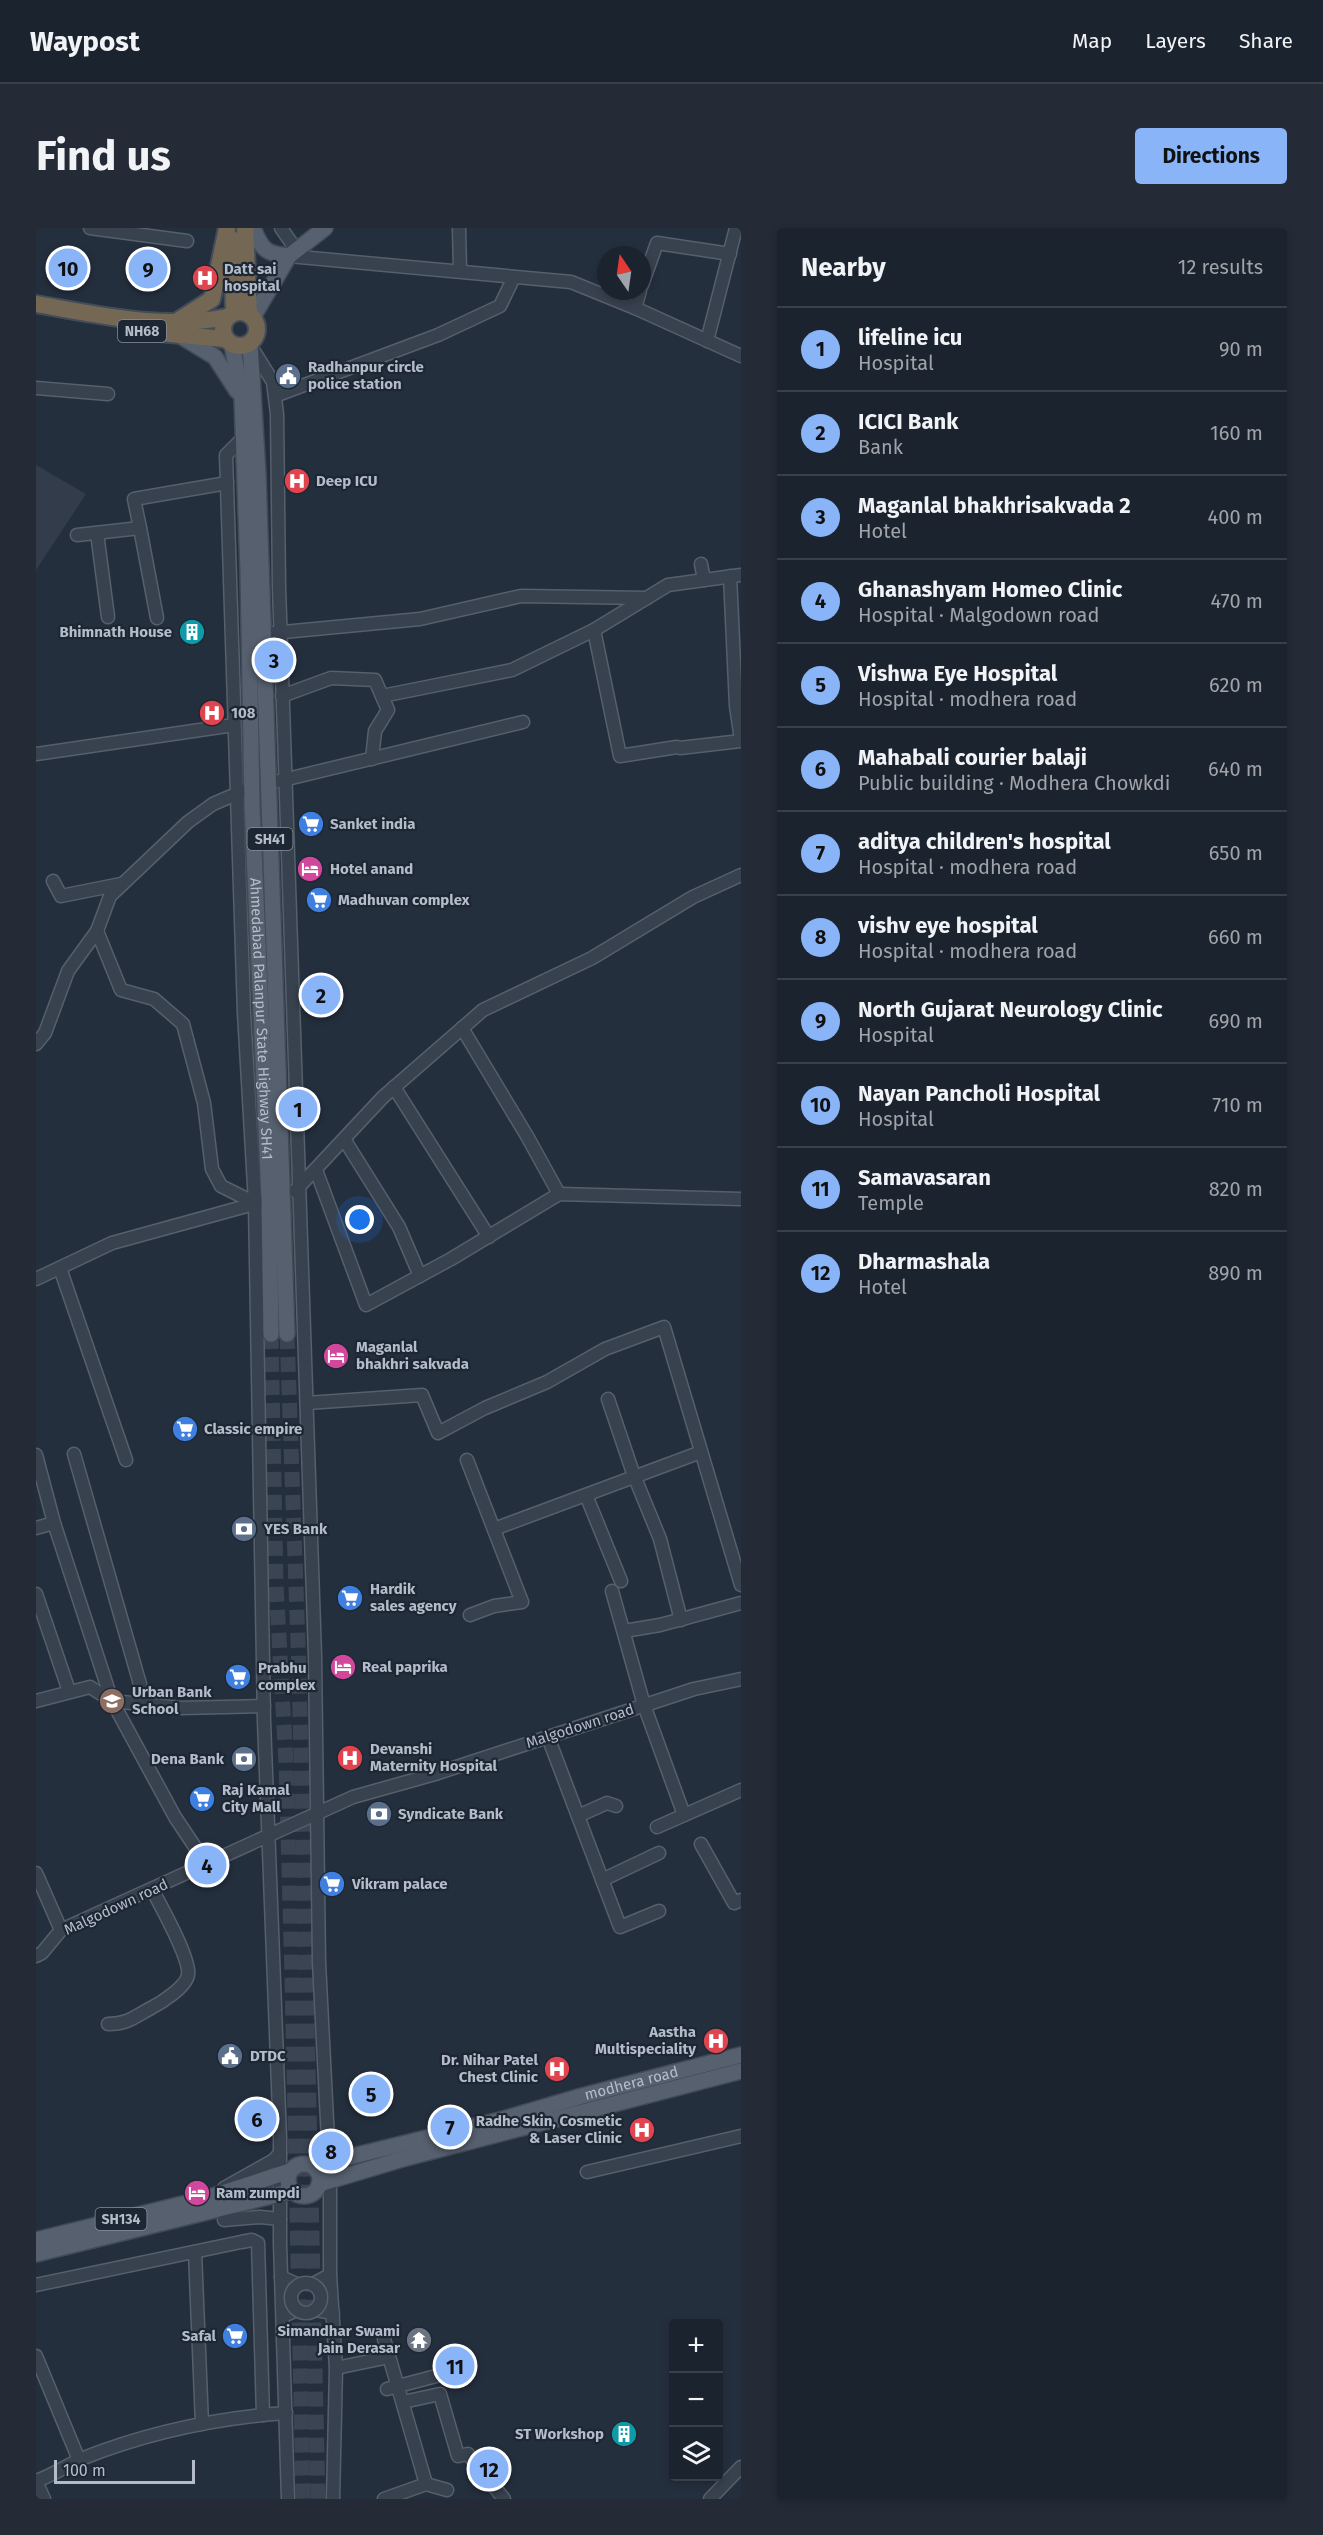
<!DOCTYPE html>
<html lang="en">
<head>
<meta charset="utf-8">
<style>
  :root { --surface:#1b232e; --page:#242b36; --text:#f1f3f6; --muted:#a0a4aa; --line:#39404a; --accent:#8ab4f8 }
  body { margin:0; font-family:"Fira Sans",sans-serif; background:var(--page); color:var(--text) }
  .controls { position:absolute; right:18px; bottom:18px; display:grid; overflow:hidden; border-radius:6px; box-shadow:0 3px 9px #0003 }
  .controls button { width:54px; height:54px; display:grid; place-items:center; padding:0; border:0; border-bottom:2px solid var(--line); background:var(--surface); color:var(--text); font:30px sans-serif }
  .compass { position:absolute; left:561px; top:18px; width:54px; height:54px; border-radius:50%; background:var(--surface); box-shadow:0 3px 9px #0003; rotate:347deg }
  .scale { position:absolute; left:18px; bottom:15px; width:141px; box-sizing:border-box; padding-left:6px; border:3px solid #b4bcc9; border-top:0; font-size:16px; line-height:21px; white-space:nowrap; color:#b4bcc9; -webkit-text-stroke:4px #1d2633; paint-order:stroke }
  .you { position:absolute; left:324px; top:992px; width:21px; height:21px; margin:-15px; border:4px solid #fff; border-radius:50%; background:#1a73e8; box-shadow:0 0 0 9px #1a73e833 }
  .badge { display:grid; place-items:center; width:39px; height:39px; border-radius:50%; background:var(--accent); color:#111; font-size:20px; font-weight:700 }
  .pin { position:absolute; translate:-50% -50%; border:3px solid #fff; box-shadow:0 2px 6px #0006 }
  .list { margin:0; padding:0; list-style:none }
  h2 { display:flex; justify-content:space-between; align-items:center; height:78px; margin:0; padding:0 24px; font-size:26px }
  h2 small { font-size:20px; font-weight:400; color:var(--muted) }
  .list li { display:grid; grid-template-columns:39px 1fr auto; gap:18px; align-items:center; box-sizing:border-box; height:84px; padding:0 24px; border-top:2px solid var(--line) }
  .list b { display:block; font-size:22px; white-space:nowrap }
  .list p { margin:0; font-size:20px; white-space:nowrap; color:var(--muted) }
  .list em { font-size:20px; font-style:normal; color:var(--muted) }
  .icon { flex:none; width:33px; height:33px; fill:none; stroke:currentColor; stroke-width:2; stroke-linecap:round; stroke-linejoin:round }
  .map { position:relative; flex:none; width:705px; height:2271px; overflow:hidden; border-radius:6px }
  header { display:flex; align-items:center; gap:36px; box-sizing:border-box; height:84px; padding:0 30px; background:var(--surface); border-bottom:2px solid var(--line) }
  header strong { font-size:28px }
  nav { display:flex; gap:33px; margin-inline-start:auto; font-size:21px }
  .intro { display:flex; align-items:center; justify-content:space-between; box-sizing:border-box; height:144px; padding:0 36px }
  h1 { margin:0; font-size:42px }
  .button { padding:15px 27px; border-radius:6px; background:var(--accent); color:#111; font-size:21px; font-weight:700 }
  main { display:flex; gap:36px; padding:0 36px }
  aside { flex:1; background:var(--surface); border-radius:6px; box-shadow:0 3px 9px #0003 }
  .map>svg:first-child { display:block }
</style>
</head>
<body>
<header>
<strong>Waypost</strong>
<nav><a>Map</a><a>Layers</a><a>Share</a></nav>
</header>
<div class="intro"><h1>Find us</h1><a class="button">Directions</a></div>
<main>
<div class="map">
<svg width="705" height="2271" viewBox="0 0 705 2271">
  <rect width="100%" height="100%" fill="#242f3e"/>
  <path fill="#323c4b" d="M0 237 50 266 0 342Z"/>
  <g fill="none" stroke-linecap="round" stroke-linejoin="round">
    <g stroke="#3a4453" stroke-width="15" stroke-dasharray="15 8" stroke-linecap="butt">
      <path d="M235 1106 240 1356 250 1534 256 1750 267 2271"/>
      <path d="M251 1106 263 1443 282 2271"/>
    </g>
    <g stroke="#565f6c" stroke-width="15">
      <g id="minor">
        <path d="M54 0 151 13"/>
        <path d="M245 0 261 23"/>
        <path d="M423 0 424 43"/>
        <path d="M253 28 535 54 599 80 705 128"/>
        <path d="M606 57 621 15 694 26"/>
        <path d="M599 80 604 63"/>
        <path d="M671 113 700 0"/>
        <path d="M214 117 237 154 241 186 243 359 279 1428 283 1734 293 1932"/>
        <path d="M0 160 72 166"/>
        <path d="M239 168 402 107 464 78 478 49"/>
        <path d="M104 300 121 390"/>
        <path d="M61 305 72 389"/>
        <path d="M41 307 104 300 98 271 191 255"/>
        <path d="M665 336 668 352"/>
        <path d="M694 348 700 478 705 512"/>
        <path d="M558 402 584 528 641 519 644 520 705 513"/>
        <path d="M237 405 384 391 485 368 611 370"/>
        <path d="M246 468 295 450 339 452 352 482 339 503 336 531"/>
        <path d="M346 468 476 442 558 402 632 357 705 347"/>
        <path d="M0 526 198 497"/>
        <path d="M243 553 487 494"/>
        <path d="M17 653 25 668 85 656"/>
        <path d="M61 703 85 762 118 771 147 796 168 875 176 941 185 958 219 975"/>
        <path d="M426 800 491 908 523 966"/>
        <path d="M0 816 9 805 32 743 61 703 74 668 152 594 177 576 207 563"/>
        <path d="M358 859 453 1009"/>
        <path d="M308 911 363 999 384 1048"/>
        <path d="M280 942 330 1077 415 1031 523 966 705 971"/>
        <path d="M259 963 347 869 447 782 556 730 657 669 705 647"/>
        <path d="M24 1040 90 1232"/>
        <path d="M0 1051 76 1015 225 974"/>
        <path d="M572 1171 597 1245 624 1311 645 1392"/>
        <path d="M271 1175 386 1167 402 1205 449 1180 511 1154 569 1121 628 1099 705 1357"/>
        <path d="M38 1226 110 1477"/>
        <path d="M0 1227 18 1295 76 1473 145 1480 228 1478"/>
        <path d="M431 1232 486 1374 458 1378 434 1387"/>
        <path d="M550 1267 585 1353"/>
        <path d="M0 1300 18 1295"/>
        <path d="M458 1301 665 1224"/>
        <path d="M576 1363 608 1477 648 1587"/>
        <path d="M0 1366 33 1463"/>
        <path d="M588 1403 624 1397 705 1375"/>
        <path d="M0 1473 54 1459 76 1473 139 1589 171 1637"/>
        <path d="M512 1509 584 1699 623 1683"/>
        <path d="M542 1588 571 1575 580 1578"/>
        <path d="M621 1599 705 1562"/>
        <path d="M665 1616 698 1675 705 1672"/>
        <path d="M0 1645 25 1702"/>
        <path d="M566 1652 623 1625"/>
        <path d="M0 1728 6 1725 25 1702 317 1569 399 1546 658 1461 705 1451"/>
        <path d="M72 1796C92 1796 98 1789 115 1780 125 1775 150 1759 152 1747 155 1731 124 1677 116 1661"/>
        <path d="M244 1925V2015L252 2271"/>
        <path d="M551 1944 705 1908"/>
        <path d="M294 1952V2047L300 2140 297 2271"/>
        <path d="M188 1960 238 1932 244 1925V1910L228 1493 219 975 208 785 190 227 207 210"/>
        <path d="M188 1992 224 1989 244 1991"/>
        <path d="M159 2024 166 2196"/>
        <path d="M245 2049 263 2057"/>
        <path d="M277 2056 294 2047"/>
        <path d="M0 2057 205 2014 216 2012 222 2015 227 2187"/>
        <path d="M280 2082 297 2085"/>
        <path d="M247 2088 261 2082"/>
        <path d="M348 2111 390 2256"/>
        <path d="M0 2128 43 2232"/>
        <path d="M300 2140 353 2129"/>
        <path d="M351 2161 408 2146"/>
        <path d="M367 2174 404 2166 422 2228 432 2226 468 2271"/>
        <path d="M0 2253C17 2247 30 2238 45 2231 110 2205 181 2190 250 2185"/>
        <path d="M0 2253 8 2271"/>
        <path d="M348 2271 390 2256 411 2262"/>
        <path d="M674 2271 705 2239"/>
      </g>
    </g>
    <g stroke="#414a57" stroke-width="18">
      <g id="major">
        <path d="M217 0C226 22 230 26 253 28"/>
        <path d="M217 89 253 28 289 0"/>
        <path d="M143 107 179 129 201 163"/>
        <path d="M214 115 222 246 251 1106"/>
        <path id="s1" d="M196 117 206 171 212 342 216 577 233 971 235 1106"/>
        <circle cx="268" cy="1952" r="16"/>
        <path id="s2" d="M276 1938 464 1892 546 1868 705 1827"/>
        <path d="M283 1956 370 1930 705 1843"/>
        <path d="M0 2012 171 1970 254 1943"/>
        <path d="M0 2026 256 1963"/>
      </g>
    </g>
    <g stroke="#434c59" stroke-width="20">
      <g id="highway">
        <path d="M209 0 213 86"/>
        <path d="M196 11 198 85"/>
        <path d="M0 76C63 87 127 102 191 89"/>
        <circle cx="204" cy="101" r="17"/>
        <path d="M140 94 176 71 191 0"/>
        <path d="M102 103 189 111"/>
      </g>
    </g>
    <use href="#minor" stroke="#38414e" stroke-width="12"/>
    <use href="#major" stroke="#56606e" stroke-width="15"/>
    <use href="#highway" stroke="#746855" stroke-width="16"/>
    <g stroke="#565f6c" stroke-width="15" stroke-linecap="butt">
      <circle id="minor-bridge" cx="270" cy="2070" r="15"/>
    </g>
    <use href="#minor-bridge" stroke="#38414e" stroke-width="12"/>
  </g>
  <defs>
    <g id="hospital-disc" transform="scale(1.35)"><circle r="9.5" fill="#e0444e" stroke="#1d2633"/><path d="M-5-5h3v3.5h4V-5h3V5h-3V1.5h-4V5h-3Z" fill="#fff"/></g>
    <g id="civic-disc" transform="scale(1.35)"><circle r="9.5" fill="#5c6f8a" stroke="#1d2633"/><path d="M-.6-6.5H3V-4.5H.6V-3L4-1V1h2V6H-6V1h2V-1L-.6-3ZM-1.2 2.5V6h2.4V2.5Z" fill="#fff"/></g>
    <g id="building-disc" transform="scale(1.35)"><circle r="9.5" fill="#0f9aa8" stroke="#1d2633"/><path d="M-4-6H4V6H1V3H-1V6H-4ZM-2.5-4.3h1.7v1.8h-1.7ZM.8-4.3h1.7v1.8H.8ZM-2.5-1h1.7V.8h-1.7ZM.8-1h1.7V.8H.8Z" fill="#fff"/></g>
    <g id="supermarket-disc" transform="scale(1.35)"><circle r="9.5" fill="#3f7fe0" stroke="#1d2633"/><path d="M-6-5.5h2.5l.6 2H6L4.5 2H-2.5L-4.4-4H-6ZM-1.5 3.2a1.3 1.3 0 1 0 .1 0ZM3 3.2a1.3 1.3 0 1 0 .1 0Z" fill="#fff"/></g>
    <g id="hotel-disc" transform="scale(1.35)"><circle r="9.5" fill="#d1479c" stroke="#1d2633"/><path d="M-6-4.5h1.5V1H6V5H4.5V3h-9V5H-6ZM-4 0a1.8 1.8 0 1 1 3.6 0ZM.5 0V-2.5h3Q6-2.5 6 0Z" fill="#fff"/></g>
    <g id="bank-disc" transform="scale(1.35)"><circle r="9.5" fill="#5c6f8a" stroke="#1d2633"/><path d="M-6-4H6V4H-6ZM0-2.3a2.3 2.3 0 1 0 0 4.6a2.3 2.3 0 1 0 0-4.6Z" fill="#fff"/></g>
    <g id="school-disc" transform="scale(1.35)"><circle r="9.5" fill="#8d6e63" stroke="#1d2633"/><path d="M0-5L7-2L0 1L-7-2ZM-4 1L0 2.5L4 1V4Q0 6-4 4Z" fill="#fff"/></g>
    <g id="temple-disc" transform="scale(1.35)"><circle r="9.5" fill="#6b7280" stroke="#1d2633"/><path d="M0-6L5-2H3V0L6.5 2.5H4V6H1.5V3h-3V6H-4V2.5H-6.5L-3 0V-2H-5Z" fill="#fff"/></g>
  </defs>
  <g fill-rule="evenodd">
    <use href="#hospital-disc" x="169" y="50"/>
    <use href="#civic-disc" x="252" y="148"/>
    <use href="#hospital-disc" x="261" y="253"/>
    <use href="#building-disc" x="156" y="404"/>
    <use href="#hospital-disc" x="176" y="485"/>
    <use href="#supermarket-disc" x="275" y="596"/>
    <use href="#hotel-disc" x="274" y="641"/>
    <use href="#supermarket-disc" x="283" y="672"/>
    <use href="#hotel-disc" x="300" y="1128"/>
    <use href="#supermarket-disc" x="149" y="1201"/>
    <use href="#bank-disc" x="208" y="1301"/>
    <use href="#supermarket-disc" x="314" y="1370"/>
    <use href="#hotel-disc" x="307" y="1439"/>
    <use href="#supermarket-disc" x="202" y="1449"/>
    <use href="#school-disc" x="76" y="1473"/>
    <use href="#hospital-disc" x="314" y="1530"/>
    <use href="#bank-disc" x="208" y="1531"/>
    <use href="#supermarket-disc" x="166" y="1571"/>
    <use href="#bank-disc" x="343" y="1586"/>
    <use href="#supermarket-disc" x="296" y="1656"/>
    <use href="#hospital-disc" x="680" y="1813"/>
    <use href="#civic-disc" x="194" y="1828"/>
    <use href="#hospital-disc" x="521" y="1841"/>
    <use href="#hospital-disc" x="606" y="1902"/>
    <use href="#hotel-disc" x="161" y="1965"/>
    <use href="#supermarket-disc" x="199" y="2108"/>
    <use href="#temple-disc" x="383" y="2112"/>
    <use href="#building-disc" x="588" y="2206"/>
  </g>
  <g text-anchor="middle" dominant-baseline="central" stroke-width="4.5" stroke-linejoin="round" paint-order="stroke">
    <g fill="#1d2633" stroke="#878f9c" stroke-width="1.5">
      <rect x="82" y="92" width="48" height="22" rx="4.5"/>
      <rect x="211.5" y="600" width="45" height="22" rx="4.5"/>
      <rect x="59.5" y="1980" width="51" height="22" rx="4.5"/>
    </g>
    <g font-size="14" font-weight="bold" fill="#b4bcc9">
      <text x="106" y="103">NH68</text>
      <text x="234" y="611">SH41</text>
      <text x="85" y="1991">SH134</text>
    </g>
    <g font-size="15" font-weight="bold" fill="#b4bcc9" stroke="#1d2633" text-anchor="start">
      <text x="188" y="41">Datt sai<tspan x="188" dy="17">hospital</tspan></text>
      <text x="272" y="139">Radhanpur circle<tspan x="272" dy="17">police station</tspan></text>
      <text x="280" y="253">Deep ICU</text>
      <text x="136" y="404" text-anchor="end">Bhimnath House</text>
      <text x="195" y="485">108</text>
      <text x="294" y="596">Sanket india</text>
      <text x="294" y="641">Hotel anand</text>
      <text x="302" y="672">Madhuvan complex</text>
      <text x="320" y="1119">Maganlal<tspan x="320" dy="17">bhakhri sakvada</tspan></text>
      <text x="168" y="1201">Classic empire</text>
      <text x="228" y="1301">YES Bank</text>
      <text x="334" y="1361">Hardik<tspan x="334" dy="17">sales agency</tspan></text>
      <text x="326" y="1439">Real paprika</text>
      <text x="222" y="1440">Prabhu<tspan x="222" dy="17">complex</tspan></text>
      <text x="96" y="1464">Urban Bank<tspan x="96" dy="17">School</tspan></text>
      <text x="334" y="1521">Devanshi<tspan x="334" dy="17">Maternity Hospital</tspan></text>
      <text x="188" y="1531" text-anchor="end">Dena Bank</text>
      <text x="186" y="1562">Raj Kamal<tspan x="186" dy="17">City Mall</tspan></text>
      <text x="362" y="1586">Syndicate Bank</text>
      <text x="316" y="1656">Vikram palace</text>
      <text x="660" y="1804" text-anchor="end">Aastha<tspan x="660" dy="17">Multispeciality</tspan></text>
      <text x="214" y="1828">DTDC</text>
      <text x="502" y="1832" text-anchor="end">Dr. Nihar Patel<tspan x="502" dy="17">Chest Clinic</tspan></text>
      <text x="586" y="1893" text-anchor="end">Radhe Skin, Cosmetic<tspan x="586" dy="17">&amp; Laser Clinic</tspan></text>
      <text x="180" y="1965">Ram zumpdi</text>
      <text x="364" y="2103" text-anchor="end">Simandhar Swami<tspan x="364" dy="17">Jain Derasar</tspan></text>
      <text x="180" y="2108" text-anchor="end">Safal</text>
      <text x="568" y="2206" text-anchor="end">ST Workshop</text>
    </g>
    <g font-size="15" fill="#b4bcc9" stroke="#1d2633">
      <text stroke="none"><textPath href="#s1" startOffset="675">Ahmedabad Palanpur State Highway SH41</textPath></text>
      <text transform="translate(544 1498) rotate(-18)">Malgodown road</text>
      <text transform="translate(80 1679) rotate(-25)">Malgodown road</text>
      <text stroke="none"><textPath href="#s2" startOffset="330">modhera road</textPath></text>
    </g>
  </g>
</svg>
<div class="controls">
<button>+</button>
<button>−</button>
<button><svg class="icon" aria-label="layers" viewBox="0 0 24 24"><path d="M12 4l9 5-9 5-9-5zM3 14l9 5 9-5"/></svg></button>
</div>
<svg class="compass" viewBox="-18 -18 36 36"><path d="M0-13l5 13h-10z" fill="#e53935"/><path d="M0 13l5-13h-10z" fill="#a0a4aa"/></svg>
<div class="scale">100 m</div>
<div class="you"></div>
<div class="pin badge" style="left:262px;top:881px">1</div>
<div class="pin badge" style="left:285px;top:767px">2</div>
<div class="pin badge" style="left:238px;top:432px">3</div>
<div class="pin badge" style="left:171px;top:1637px">4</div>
<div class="pin badge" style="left:335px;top:1866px">5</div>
<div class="pin badge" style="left:221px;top:1891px">6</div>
<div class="pin badge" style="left:414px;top:1899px">7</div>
<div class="pin badge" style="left:295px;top:1923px">8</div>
<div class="pin badge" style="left:112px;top:41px">9</div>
<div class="pin badge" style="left:32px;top:40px">10</div>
<div class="pin badge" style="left:419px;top:2138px">11</div>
<div class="pin badge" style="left:453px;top:2241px">12</div>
</div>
<aside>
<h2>Nearby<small>12 results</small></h2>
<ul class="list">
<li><span class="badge">1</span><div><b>lifeline icu</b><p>Hospital</p></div><em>90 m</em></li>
<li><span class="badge">2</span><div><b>ICICI Bank</b><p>Bank</p></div><em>160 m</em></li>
<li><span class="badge">3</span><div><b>Maganlal bhakhrisakvada 2</b><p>Hotel</p></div><em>400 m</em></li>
<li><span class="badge">4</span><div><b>Ghanashyam Homeo Clinic</b><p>Hospital · Malgodown road</p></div><em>470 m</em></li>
<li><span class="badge">5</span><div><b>Vishwa Eye Hospital</b><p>Hospital · modhera road</p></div><em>620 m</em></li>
<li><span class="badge">6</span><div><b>Mahabali courier balaji</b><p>Public building · Modhera Chowkdi</p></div><em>640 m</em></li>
<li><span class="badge">7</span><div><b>aditya children's hospital</b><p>Hospital · modhera road</p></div><em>650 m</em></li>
<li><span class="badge">8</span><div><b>vishv eye hospital</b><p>Hospital · modhera road</p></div><em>660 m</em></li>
<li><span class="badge">9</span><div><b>North Gujarat Neurology Clinic</b><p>Hospital</p></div><em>690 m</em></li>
<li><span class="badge">10</span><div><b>Nayan Pancholi Hospital</b><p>Hospital</p></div><em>710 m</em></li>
<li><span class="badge">11</span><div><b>Samavasaran</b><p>Temple</p></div><em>820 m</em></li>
<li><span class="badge">12</span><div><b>Dharmashala</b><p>Hotel</p></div><em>890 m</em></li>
</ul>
</aside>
</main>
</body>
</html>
